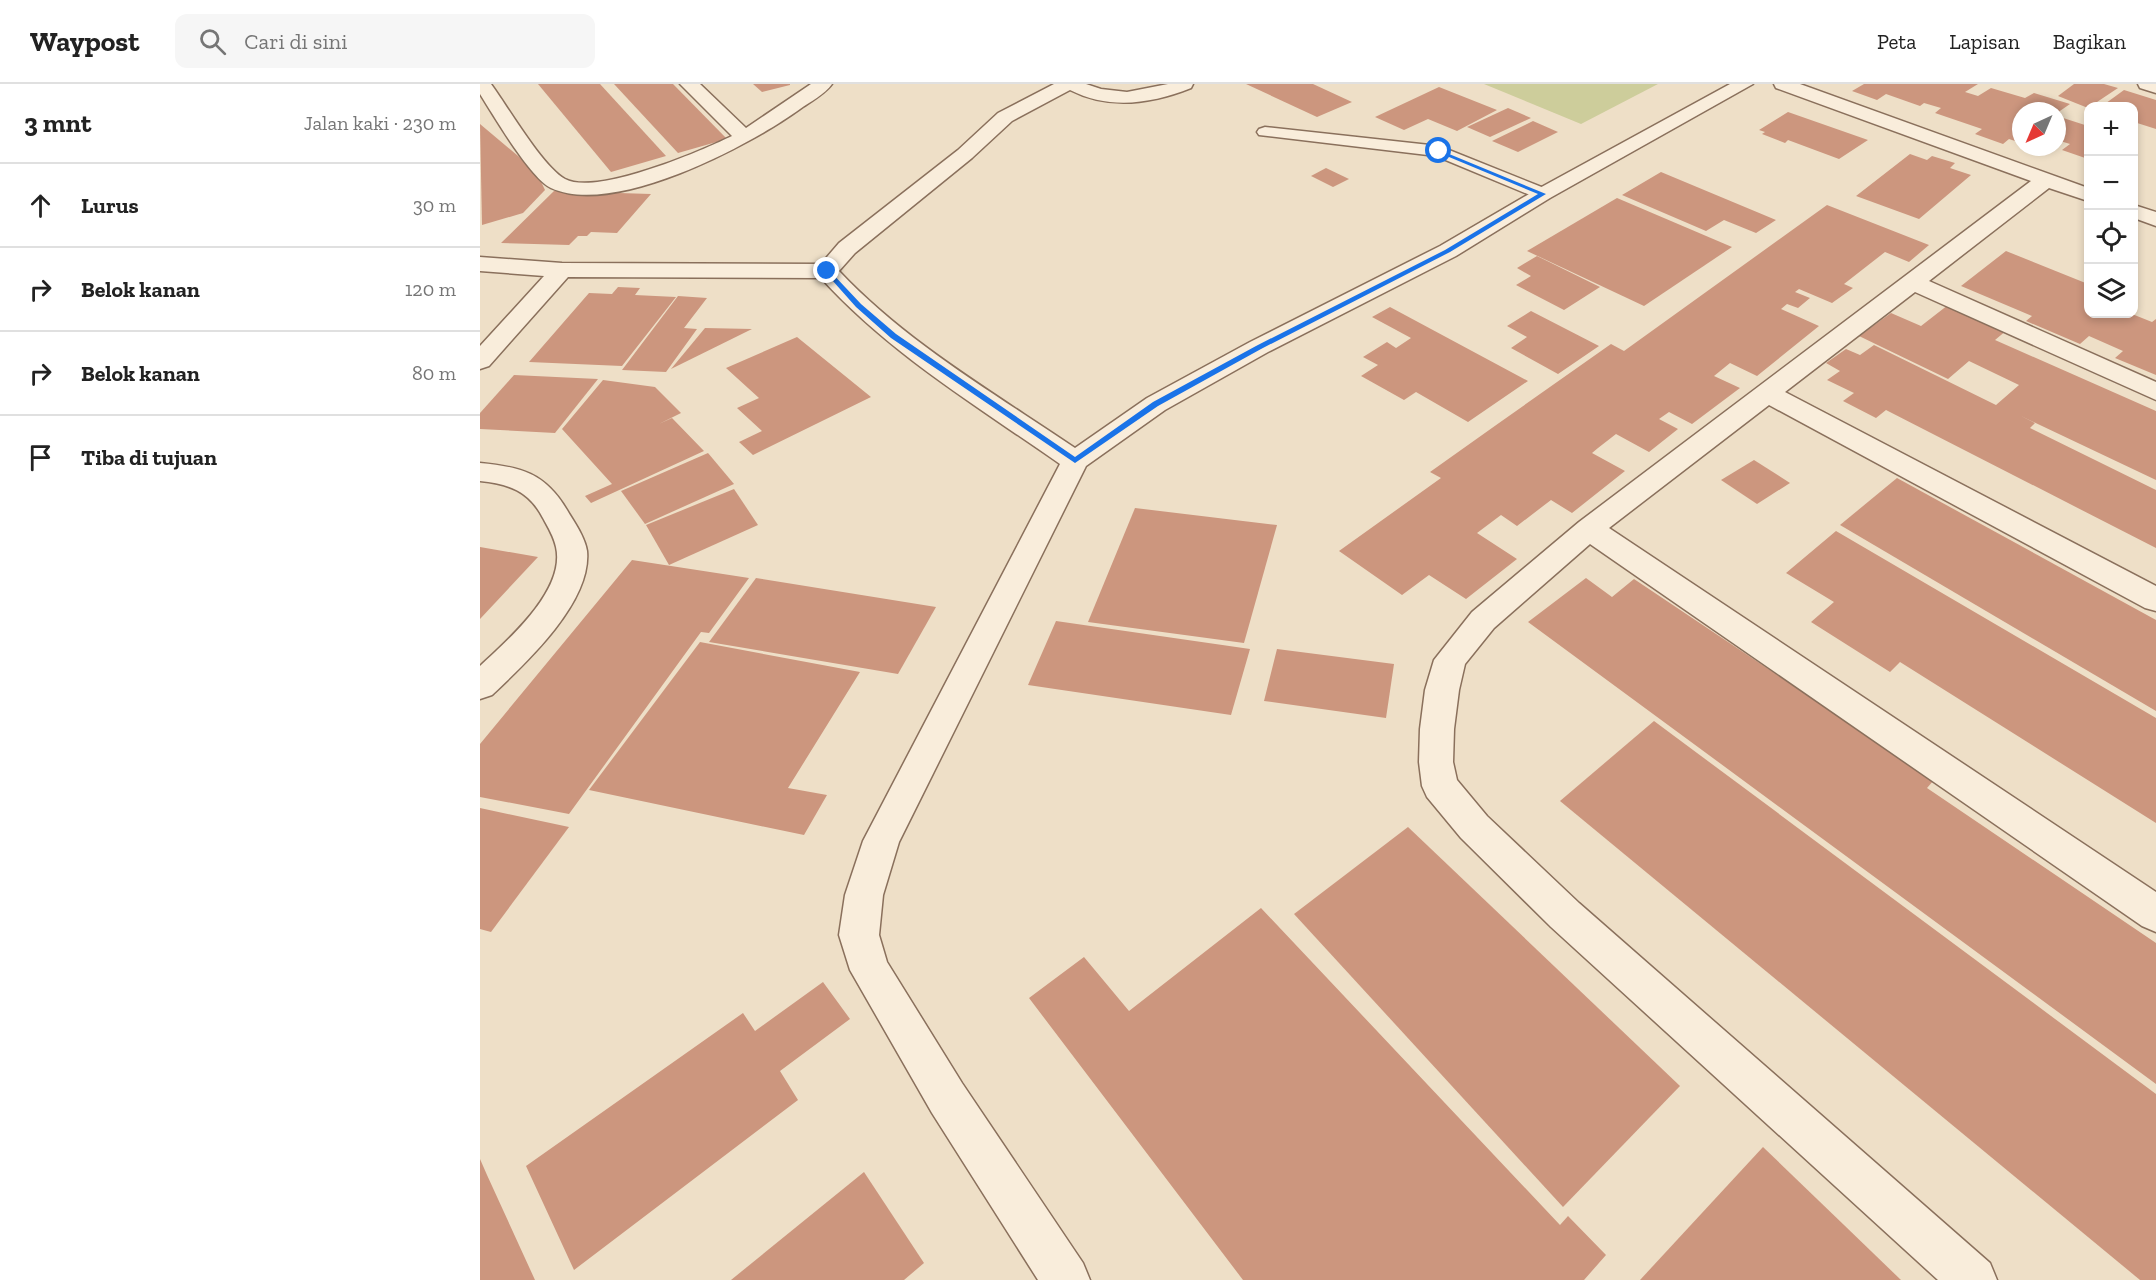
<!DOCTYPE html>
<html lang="id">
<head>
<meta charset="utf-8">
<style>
  :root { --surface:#fff; --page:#f6f6f6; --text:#222; --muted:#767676; --line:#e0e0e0 }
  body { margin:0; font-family:"Zilla Slab",serif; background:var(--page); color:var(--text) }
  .controls { position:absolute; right:18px; top:18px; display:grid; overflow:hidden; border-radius:12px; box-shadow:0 3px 9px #0003 }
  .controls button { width:54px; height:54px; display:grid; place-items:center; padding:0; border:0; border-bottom:2px solid var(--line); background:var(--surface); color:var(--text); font:30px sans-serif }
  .compass { position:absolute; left:1532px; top:18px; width:54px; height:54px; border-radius:50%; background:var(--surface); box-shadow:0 3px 9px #0003; rotate:224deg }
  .stop { position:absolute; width:18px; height:18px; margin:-14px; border:4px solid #1a73e8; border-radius:50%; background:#fff }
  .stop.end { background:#1a73e8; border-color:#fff; box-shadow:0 2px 6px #0008 }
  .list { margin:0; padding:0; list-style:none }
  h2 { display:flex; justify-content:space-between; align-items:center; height:78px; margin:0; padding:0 24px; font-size:26px }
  h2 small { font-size:20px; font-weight:400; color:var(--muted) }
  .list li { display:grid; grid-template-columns:39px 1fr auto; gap:18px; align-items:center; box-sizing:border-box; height:84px; padding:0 24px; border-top:2px solid var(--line) }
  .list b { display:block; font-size:22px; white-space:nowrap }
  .list em { font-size:20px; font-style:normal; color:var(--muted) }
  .icon { flex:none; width:33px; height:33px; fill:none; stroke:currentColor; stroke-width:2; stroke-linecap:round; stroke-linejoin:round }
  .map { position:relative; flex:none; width:1676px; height:1196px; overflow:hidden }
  header { display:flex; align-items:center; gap:36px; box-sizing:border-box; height:84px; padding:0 30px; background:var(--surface); border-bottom:2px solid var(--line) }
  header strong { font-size:28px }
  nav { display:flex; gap:33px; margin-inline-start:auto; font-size:21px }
  .search { width:420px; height:54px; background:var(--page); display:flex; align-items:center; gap:15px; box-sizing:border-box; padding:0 21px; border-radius:12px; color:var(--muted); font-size:22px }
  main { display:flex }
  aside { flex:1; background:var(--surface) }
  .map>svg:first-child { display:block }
</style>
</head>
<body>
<header>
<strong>Waypost</strong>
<div class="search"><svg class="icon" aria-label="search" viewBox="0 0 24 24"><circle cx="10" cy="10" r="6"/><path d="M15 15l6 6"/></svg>Cari di sini</div>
<nav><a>Peta</a><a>Lapisan</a><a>Bagikan</a></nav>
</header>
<main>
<aside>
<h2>3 mnt<small>Jalan kaki · 230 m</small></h2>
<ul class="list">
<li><svg class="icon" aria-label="ahead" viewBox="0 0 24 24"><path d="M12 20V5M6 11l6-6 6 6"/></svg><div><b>Lurus</b></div><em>30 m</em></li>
<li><svg class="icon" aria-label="right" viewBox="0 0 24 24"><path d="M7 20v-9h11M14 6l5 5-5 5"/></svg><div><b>Belok kanan</b></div><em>120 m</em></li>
<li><svg class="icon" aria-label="right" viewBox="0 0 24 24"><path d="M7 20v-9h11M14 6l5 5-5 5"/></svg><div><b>Belok kanan</b></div><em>80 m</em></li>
<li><svg class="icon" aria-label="arrive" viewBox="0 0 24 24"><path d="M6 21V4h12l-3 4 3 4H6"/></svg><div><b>Tiba di tujuan</b></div></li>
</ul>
</aside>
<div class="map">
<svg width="1676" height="1196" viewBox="0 0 1676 1196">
  <rect width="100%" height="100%" fill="#eedfc7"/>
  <path fill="#cdcd9b" d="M1004 0H1178L1101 40Z"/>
  <g fill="#cc967e">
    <path d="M58 0H120L186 72 131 88Z"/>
    <path d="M134 0H193L247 55 198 69Z"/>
    <path d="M273 0H310V1L282 8Z"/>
    <path d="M766 0H833L872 18 837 33Z"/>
    <path d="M1384 0H1498L1485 8 1498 12 1511 4 1545 14 1554 9 1590 20 1577 29 1541 27V59L1529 55 1523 60 1495 50 1502 45 1455 29 1461 24 1444 19 1440 22 1406 10 1397 16 1372 7Z"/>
    <path d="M1594 0H1624L1638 4 1608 24 1578 12Z"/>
    <path d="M959 3 1017 26 977 47 948 35 924 46 895 33Z"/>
    <path d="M1644 6 1676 16V45L1654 38V22H1622Z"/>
    <path d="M1028 24 1051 34 1010 53 987 43Z"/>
    <path d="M1308 28 1388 56 1359 75 1308 56 1305 59 1282 50 1285 48 1279 46Z"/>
    <path d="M1577 32 1608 42V75L1582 66 1590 60 1577 56Z"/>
    <path d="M1053 37 1078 48 1038 68 1012 57Z"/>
    <path d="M0 40 56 87 65 106 43 129 2 141Z"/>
    <path d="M1430 70 1447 76 1452 72 1475 79 1470 84 1491 91 1439 135 1376 112Z"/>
    <path d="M846 84 869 95 853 103 831 92Z"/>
    <path d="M1181 88 1296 136 1276 149 1244 136 1226 147 1142 111Z"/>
    <path d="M74 107 171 110 137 149 111 148 107 152H98L89 161 21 159Z"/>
    <path d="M1137 114 1252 163 1164 222 1047 167Z"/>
    <path d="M1347 121 1449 161 1429 178 1405 168 1364 200 1373 204 1352 219 1319 205 1315 208 1330 214 1318 224 1307 220 1301 225 1339 242 1277 292 1250 279 1234 292 1260 304 1212 340 1189 328 1179 335 1198 345 1169 368 1136 350 1118 364 1112 369 1145 387 1092 429 1071 416 1037 442 1021 431 997 449 1037 475 986 515 949 491 922 511 859 467 961 394 950 388 1019 339 1131 260 1144 267Z"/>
    <path d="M1526 167 1608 200V230H1652L1672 238 1676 235V291L1635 274 1643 267 1609 252 1600 260 1546 237 1552 232 1481 202Z"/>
    <path d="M1057 172 1120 203 1084 226 1036 201 1051 192 1037 184Z"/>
    <path d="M138 203 160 204 155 211 196 213 142 282 49 278 109 209 132 210Z"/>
    <path d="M198 212 227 214 204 244 217 245 186 288 142 286Z"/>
    <path d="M1468 221 1527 246 1515 256 1676 327V396L1541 332 1555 339 1550 344 1676 406V464L1406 326 1396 334 1363 317 1374 309 1347 296 1360 287 1346 279 1366 265 1380 271 1394 261 1516 321 1539 301 1489 277 1468 295 1379 252 1411 229 1441 242Z"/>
    <path d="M910 223 1048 297 988 338 936 308 924 316 881 292 898 281 883 273 907 258 916 264 931 254 892 233Z"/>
    <path d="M1051 227 1119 262 1078 290 1031 264 1047 253 1027 242Z"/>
    <path d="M225 244 272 245 191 285Z"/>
    <path d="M317 253 391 313 273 371 259 358 282 347 257 324 279 314 246 284Z"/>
    <path d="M34 291 118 295 75 349 0 345V329Z"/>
    <path d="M123 296 175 303 201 329 179 340 192 334 224 367 111 419 105 412 132 400 82 345Z"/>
    <path d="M228 369 254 400 165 440 141 407Z"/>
    <path d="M1274 376 1310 399 1277 420 1241 396Z"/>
    <path d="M1417 394 1676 536V627L1360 441Z"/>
    <path d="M254 405 278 441 189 481 166 441Z"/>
    <path d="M655 424 797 441 764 559 608 538Z"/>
    <path d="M1356 447 1676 634V739L1420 578 1410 588 1331 538 1354 518 1306 489Z"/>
    <path d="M0 463 58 473 0 535Z"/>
    <path d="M152 476 269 494 229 549 221 548 89 730 0 713V660Z"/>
    <path d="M276 494 456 523 418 590 229 558Z"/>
    <path d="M1106 494 1132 513 1154 495 1454 696 1447 704 1676 859V1000L1048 538Z"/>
    <path d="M576 537 770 565 751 631 548 601Z"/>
    <path d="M220 558 380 588 308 704 347 711 324 751 109 706Z"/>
    <path d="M797 565 914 580 906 634 784 617Z"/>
    <path d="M1174 637 1676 1010V1196H1660L1080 717Z"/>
    <path d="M0 724 89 743 11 848 0 845Z"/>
    <path d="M928 743 1200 1002 1083 1123 814 830Z"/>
    <path d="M781 824 1080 1141 1088 1132 1126 1171 1104 1196H763L549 914 604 873 649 927Z"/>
    <path d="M343 898 370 935 300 987 318 1016 94 1186 46 1082 263 929 275 947Z"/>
    <path d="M1283 1063 1364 1141 1421 1196H1160Z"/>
    <path d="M0 1075 7 1091 55 1196H0Z"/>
    <path d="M384 1088 444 1179 424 1196H251Z"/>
  </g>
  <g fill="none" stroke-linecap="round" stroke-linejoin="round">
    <g stroke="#8a705c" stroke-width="3">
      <path id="lane" d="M785 43 959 62 1069 106 1072 110 1069 114H1057L956 72 779 51 777 48 779 45Z"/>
    </g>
    <g stroke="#8a705c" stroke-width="3">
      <g id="street">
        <path d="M0 0H11C28 23 62 82 85 95 117 112 221 67 252 52L200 0H220L266 44 331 0H352C345 10 330 18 320 25 269 62 134 133 71 104 50 94 14 32 0 10Z"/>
        <path d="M574 0H606L621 5 647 8 688 0H713L711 4C671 20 629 26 590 6L532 37 492 74 375 169 359 187C427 259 514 309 595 364L667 314 770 258 960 162 1056 106 1250 0H1273L1070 114 976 172 788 268 685 326 606 382 419 758 403 811 399 851 407 878 482 999 603 1179 610 1196H558L452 1029 370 886 359 851 365 811 383 757 580 380C497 322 409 269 341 194L88 193 9 282 0 285V262L64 192 0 187V173L82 179 341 180 359 159 478 66 518 29Z"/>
        <path d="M1294 0H1320L1608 104V117L1569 104 1449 197 1676 298V316L1435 208 1305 308 1676 502V527L1665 524 1289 321 1129 444 1676 808V848L1662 842 1110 460 1014 544 985 580 979 606 974 645 973 678 977 696 1007 732 1099 819 1510 1179 1517 1196H1458L1071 843 981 754 947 713 942 702 939 678 940 645 945 606 954 576 992 528 1099 438 1551 97 1296 4Z"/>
        <path d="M1658 0H1676V9L1660 4Z"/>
        <path d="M1654 121 1676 128V142L1654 134Z"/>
        <path d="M0 379C41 383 65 389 87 426 94 438 105 453 107 467 112 518 46 579 12 611L0 615V582C28 556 86 506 76 463 74 453 68 443 63 434 49 407 29 400 0 397Z"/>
      </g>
    </g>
    <use href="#lane" fill="#f9eddb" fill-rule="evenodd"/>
    <use href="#street" fill="#f9eddb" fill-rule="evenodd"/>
  </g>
  <path fill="#1a73e8" d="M957 65 1066 110 970 168 781 265 678 322 595 379 411 254 376 223 344 187 349 186 381 220 416 250 595 373 673 318 776 262 965 166 1058 110 957 68Z"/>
</svg>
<div class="controls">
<button>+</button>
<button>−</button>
<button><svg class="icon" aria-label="locate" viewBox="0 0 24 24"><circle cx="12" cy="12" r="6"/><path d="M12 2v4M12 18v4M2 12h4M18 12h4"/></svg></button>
<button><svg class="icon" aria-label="layers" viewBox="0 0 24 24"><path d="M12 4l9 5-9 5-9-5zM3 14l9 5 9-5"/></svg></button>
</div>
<svg class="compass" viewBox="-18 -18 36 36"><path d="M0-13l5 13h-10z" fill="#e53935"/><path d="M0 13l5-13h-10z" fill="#767676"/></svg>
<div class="stop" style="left:959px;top:67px"></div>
<div class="stop end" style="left:347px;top:187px"></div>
</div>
</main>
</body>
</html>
